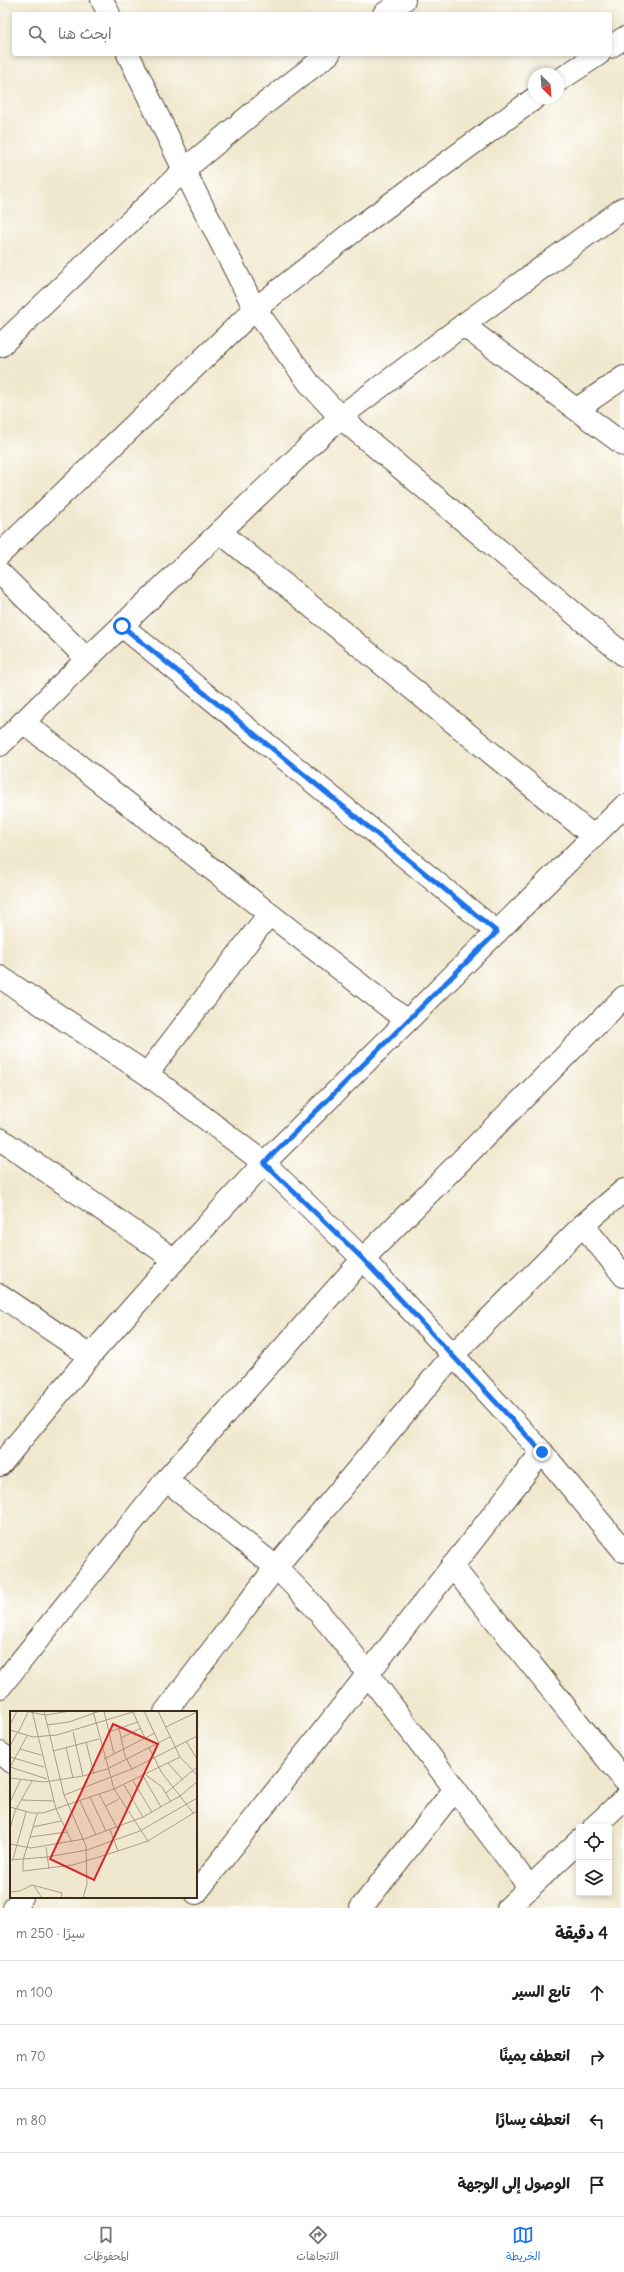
<!DOCTYPE html>
<html lang="ar">
<head>
<meta charset="utf-8">
<style>
  :root { --surface:#fff; --page:#f2f2f2; --text:#202124; --muted:#757577; --line:#e0e0e0; --accent:#1a73e8 }
  body { margin:0; font-family:Delius,"Playpen Sans Arabic",sans-serif; background:var(--page); color:var(--text); direction:rtl }
  .controls { position:absolute; right:12px; bottom:12px; display:grid; overflow:hidden; border-radius:4px; box-shadow:0 2px 6px #0003 }
  .controls button { width:36px; height:36px; display:grid; place-items:center; padding:0; border:0; border-bottom:1px solid var(--line); background:var(--surface); color:var(--text); font:20px sans-serif }
  .compass { position:absolute; left:528px; top:68px; width:36px; height:36px; border-radius:50%; background:var(--surface); box-shadow:0 2px 6px #0003; rotate:155deg }
  .stop { position:absolute; width:12px; height:12px; margin:-9px; border:3px solid #1a73e8; border-radius:50%; background:#fff }
  .stop.end { background:#1a73e8; border-color:#fff; box-shadow:0 1px 4px #0008 }
  .list { margin:0; padding:0; list-style:none }
  h2 { display:flex; justify-content:space-between; align-items:center; height:52px; margin:0; padding:0 16px; font-size:17px }
  h2 small { font-size:13px; font-weight:400; color:var(--muted) }
  .list li { display:grid; grid-template-columns:26px 1fr auto; gap:12px; align-items:center; box-sizing:border-box; height:64px; padding:0 16px; border-top:1px solid var(--line) }
  .list b { display:block; font-size:15px; white-space:nowrap }
  .list em { font-size:13px; font-style:normal; color:var(--muted) }
  .icon { flex:none; width:22px; height:22px; fill:none; stroke:currentColor; stroke-width:2; stroke-linecap:round; stroke-linejoin:round }
  .map { position:relative; flex:none; width:624px; height:1908px; overflow:hidden; direction:ltr }
  .search { position:absolute; background:var(--surface); box-shadow:0 2px 6px #0003; left:12px; right:12px; top:12px; height:44px; display:flex; align-items:center; gap:10px; box-sizing:border-box; padding:0 14px; border-radius:4px; color:var(--muted); font-size:15px }
  .sheet { height:308px; background:var(--surface) }
  nav { display:flex; justify-content:space-around; align-items:center; box-sizing:border-box; height:56px; border-top:1px solid var(--line); background:var(--surface); font-size:11px; color:var(--muted) }
  nav a { display:grid; justify-items:center; gap:2px }
  nav .on { color:var(--accent) }
  .map>svg:first-child { display:block }
</style>
</head>
<body>
<div class="map">
<svg width="624" height="1908" viewBox="0 0 624 1908">
  <rect width="100%" height="100%" fill="#fff"/>
  <filter id="ink" filterUnits="userSpaceOnUse"><feTurbulence type="fractalNoise" baseFrequency=".025" numOctaves="2"/><feDisplacementMap in="SourceGraphic" scale="8" xChannelSelector="R" yChannelSelector="G"/><feConvolveMatrix kernelMatrix="1 2 1 2 8 2 1 2 1" color-interpolation-filters="sRGB"/></filter>
  <filter id="wash" filterUnits="userSpaceOnUse"><feTurbulence type="fractalNoise" baseFrequency=".012" numOctaves="4" result="noise"/><feDisplacementMap in="SourceGraphic" scale="16" xChannelSelector="R" yChannelSelector="G"/><feGaussianBlur stdDeviation="0.9" result="paint"/><feColorMatrix in="noise" values="0 0 0 0 0 0 0 0 0 0 0 0 0 0 0 0 0 1.4 0 .05"/><feComposite in="paint" operator="in"/></filter>
  <g filter="url(#wash)">
    <rect width="100%" height="100%" fill="#f0e8ce"/>
  </g>
  <g filter="url(#ink)">
    <g fill="none" stroke-linecap="round" stroke-linejoin="round">
      <g stroke="#564638" stroke-width="24">
        <g id="street">
          <path d="M102 0 109 14"/>
          <path d="M384 14 404 0"/>
          <path d="M610 47 624 38"/>
          <path d="M128 54 184 170 255 309 309 383 340 417 624 655"/>
          <path d="M558 81 599 54"/>
          <path d="M463 325 624 445"/>
          <path d="M0 346 184 170 254 112 329 54"/>
          <path d="M577 409 624 377"/>
          <path d="M220 532 593 836"/>
          <path d="M0 554 255 309 355 230 535 98"/>
          <path d="M0 573 87 659"/>
          <path d="M122 626 497 932"/>
          <path d="M23 722 407 1021"/>
          <path d="M0 745 87 659 340 417 463 325 624 208"/>
          <path d="M0 977 147 1074 264 1163 363 1259 453 1355 542 1452 624 1551"/>
          <path d="M147 1074 269 914"/>
          <path d="M0 1139 175 1260"/>
          <path d="M583 1225 624 1276"/>
          <path d="M0 1295 90 1356"/>
          <path d="M0 1465 90 1356 175 1260 264 1163 624 806"/>
          <path d="M166 1480 276 1567 309 1601 339 1636 530 1888"/>
          <path d="M452 1566 624 1780"/>
          <path d="M0 1687 166 1480 363 1259 624 997"/>
          <path d="M165 1712 276 1567 453 1355 583 1225 624 1190"/>
          <path d="M0 1753 11 1762"/>
          <path d="M594 1827 624 1799"/>
          <path d="M196 1893 542 1452"/>
          <path d="M14 1908 22 1897"/>
          <path d="M361 1908 455 1789"/>
          <path d="M508 1908 579 1841"/>
        </g>
      </g>
      <use href="#street" stroke="#fff" stroke-width="22"/>
    </g>
  </g>
  <g fill="none" stroke-linecap="round" stroke-linejoin="round" filter="url(#ink)">
    <path stroke="#1a73e8" stroke-width="5" d="M122 626 497 932 264 1163 363 1259 542 1452"/>
  </g>
  <g transform="translate(10 1711)">
    <rect width="187" height="187" fill="#f0e8ce"/>
    <path fill="none" stroke="#a89c88" stroke-width="1" d="M15 0 35 4 61 0M22 0 46 98 62 131M34 0 54 84 76 135 77 173 73 187M83 0 104 78 138 130M94 0 104 43M134 0 149 32M148 0 170 46 187 64M123 1 135 27M0 14 7 0M37 14 59 11 90 0M156 16 187 1M109 17 115 45 122 58M0 19 23 26 47 24 126 0M63 21 73 65M99 21 128 11M8 22 18 1M111 27 131 17M176 30 187 48M76 31 84 63M0 35 7 22M56 36 63 67M139 37 152 62 184 103M10 38 31 44M43 40 89 28M0 46 34 56M94 48 145 22M158 52 173 69M0 56 37 68M0 56 17 25M136 64 152 76 161 91M133 65 151 96M0 67 34 71 73 65 97 58 160 26M123 70 142 101M114 74 133 106M156 82 187 56M89 83 107 117M54 84 122 58 187 25M80 86 96 120M12 89 44 90M70 90 86 124M0 91 11 68M96 95 109 88M0 96 22 102H33L104 78 170 46M27 103 13 149V160L63 154 108 140 138 130 187 100M23 116 51 110M0 118 5 100 22 70M100 119 108 140M20 126 57 121M0 133 21 137 74 128 133 106 170 85 187 71M36 136 39 158M3 148 16 101M0 149 37 146 77 139 130 120 187 87M24 175 32 187M0 181 10 180 22 174 52 182 51 187"/>
    <path fill="#d62828" fill-opacity="0.15" stroke="#d62828" stroke-width="2" d="M103 13 148 33 84 169 40 148Z"/>
    <rect width="187" height="187" fill="none" stroke="#3b2a1e" stroke-width="2"/>
  </g>
</svg>
<div class="controls">
<button><svg class="icon" aria-label="locate" viewBox="0 0 24 24"><circle cx="12" cy="12" r="6"/><path d="M12 2v4M12 18v4M2 12h4M18 12h4"/></svg></button>
<button><svg class="icon" aria-label="layers" viewBox="0 0 24 24"><path d="M12 4l9 5-9 5-9-5zM3 14l9 5 9-5"/></svg></button>
</div>
<svg class="compass" viewBox="-18 -18 36 36"><path d="M0-13l5 13h-10z" fill="#e53935"/><path d="M0 13l5-13h-10z" fill="#757577"/></svg>
<div class="stop" style="left:122px;top:626px"></div>
<div class="stop end" style="left:542px;top:1452px"></div>
<div class="search"><svg class="icon" aria-label="search" viewBox="0 0 24 24"><circle cx="10" cy="10" r="6"/><path d="M15 15l6 6"/></svg>ابحث هنا</div>
</div>
<section class="sheet">
<h2>4 دقيقة<small>سيرًا · 250 m</small></h2>
<ul class="list">
<li><svg class="icon" aria-label="ahead" viewBox="0 0 24 24"><path d="M12 20V5M6 11l6-6 6 6"/></svg><div><b>تابع السير</b></div><em>100 m</em></li>
<li><svg class="icon" aria-label="right" viewBox="0 0 24 24"><path d="M7 20v-9h11M14 6l5 5-5 5"/></svg><div><b>انعطف يمينًا</b></div><em>70 m</em></li>
<li><svg class="icon" aria-label="left" viewBox="0 0 24 24"><path d="M17 20v-9H6M10 6l-5 5 5 5"/></svg><div><b>انعطف يسارًا</b></div><em>80 m</em></li>
<li><svg class="icon" aria-label="arrive" viewBox="0 0 24 24"><path d="M6 21V4h12l-3 4 3 4H6"/></svg><div><b>الوصول إلى الوجهة</b></div></li>
</ul>
</section>
<nav>
<a class="on"><svg class="icon" aria-label="map" viewBox="0 0 24 24"><path d="M3 6l6-2 6 2 6-2v14l-6 2-6-2-6 2zM9 4v14M15 6v14"/></svg>الخريطة</a>
<a><svg class="icon" aria-label="directions" viewBox="0 0 24 24"><path d="M12 3l9 9-9 9-9-9zM9 14v-3h6M13 9l2 2-2 2"/></svg>الاتجاهات</a>
<a><svg class="icon" aria-label="saved" viewBox="0 0 24 24"><path d="M7 4h10v16l-5-4-5 4z"/></svg>المحفوظات</a>
</nav>
</body>
</html>
